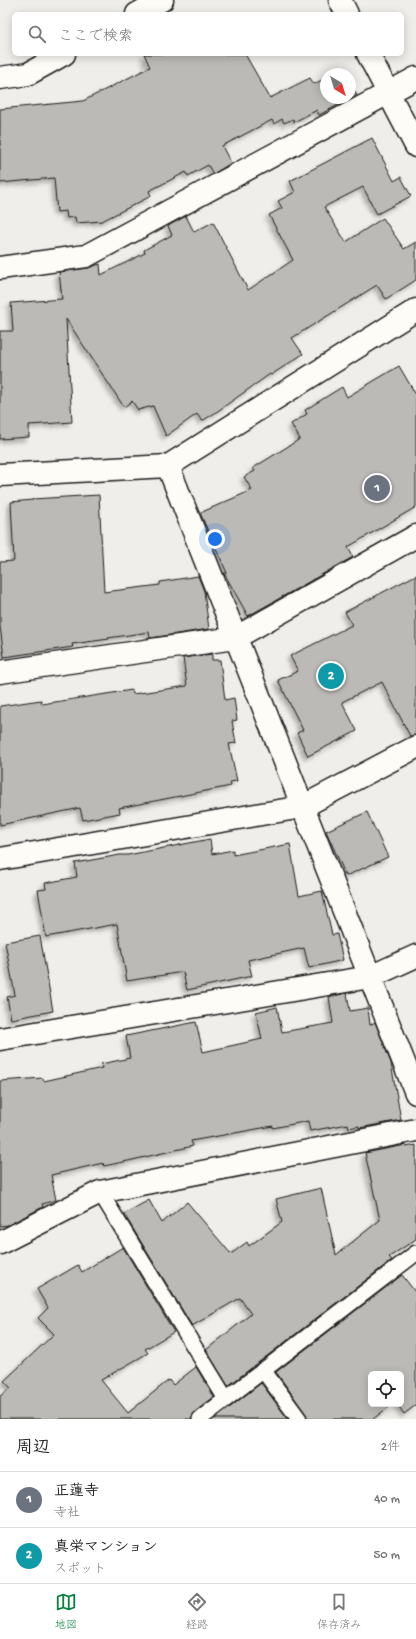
<!DOCTYPE html>
<html lang="ja">
<head>
<meta charset="utf-8">
<style>
  :root { --surface:#fff; --page:#f2f2f2; --text:#222; --muted:#767676; --line:#e0e0e0; --accent:#0b8043 }
  body { margin:0; font-family:"Gochi Hand","Klee One",sans-serif; background:var(--page); color:var(--text) }
  .controls { position:absolute; right:12px; bottom:12px; display:grid; overflow:hidden; border-radius:6px; box-shadow:0 2px 10px #0003 }
  .controls button { width:36px; height:36px; display:grid; place-items:center; padding:0; border:0; border-bottom:1px solid var(--line); background:var(--surface); color:var(--text); font:20px sans-serif }
  .compass { position:absolute; left:320px; top:68px; width:36px; height:36px; border-radius:50%; background:var(--surface); box-shadow:0 2px 10px #0003; rotate:142deg }
  .you { position:absolute; left:215px; top:539px; width:14px; height:14px; margin:-10px; border:3px solid #fff; border-radius:50%; background:#1a73e8; box-shadow:0 0 0 6px #1a73e833 }
  .badge { display:grid; place-items:center; width:26px; height:26px; border-radius:50%; background:var(--accent); color:#fff; font-size:13px; font-weight:700 }
  .pin { position:absolute; translate:-50% -50%; border:2px solid #fff; box-shadow:0 1px 4px #0006 }
  .list { margin:0; padding:0; list-style:none }
  h2 { display:flex; justify-content:space-between; align-items:center; height:52px; margin:0; padding:0 16px; font-size:17px }
  h2 small { font-size:13px; font-weight:400; color:var(--muted) }
  .list li { display:grid; grid-template-columns:26px 1fr auto; gap:12px; align-items:center; box-sizing:border-box; height:56px; padding:0 16px; border-top:1px solid var(--line) }
  .list b { display:block; font-size:15px; white-space:nowrap }
  .list p { margin:0; font-size:13px; white-space:nowrap; color:var(--muted) }
  .list em { font-size:13px; font-style:normal; color:var(--muted) }
  .icon { flex:none; width:22px; height:22px; fill:none; stroke:currentColor; stroke-width:2; stroke-linecap:round; stroke-linejoin:round }
  .map { position:relative; flex:none; width:416px; height:1419px; overflow:hidden }
  .search { position:absolute; background:var(--surface); box-shadow:0 2px 10px #0003; left:12px; right:12px; top:12px; height:44px; display:flex; align-items:center; gap:10px; box-sizing:border-box; padding:0 14px; border-radius:6px; color:var(--muted); font-size:15px }
  .sheet { height:164px; background:var(--surface) }
  nav { display:flex; justify-content:space-around; align-items:center; box-sizing:border-box; height:56px; border-top:1px solid var(--line); background:var(--surface); font-size:11px; color:var(--muted) }
  nav a { display:grid; justify-items:center; gap:2px }
  nav .on { color:var(--accent) }
  .map>svg:first-child { display:block }
</style>
</head>
<body>
<div class="map">
<svg width="416" height="1419" viewBox="0 0 416 1419">
  <defs>
    <filter id="shadow"><feDropShadow dx="-3.5" dy="3.5" stdDeviation="2" flood-color="#0004"/></filter>
  </defs>
  <rect width="100%" height="100%" fill="#f0eeea"/>
  <filter id="ink" filterUnits="userSpaceOnUse"><feTurbulence type="fractalNoise" baseFrequency=".025" numOctaves="2"/><feDisplacementMap in="SourceGraphic" scale="8" xChannelSelector="R" yChannelSelector="G"/><feConvolveMatrix kernelMatrix="1 2 1 2 8 2 1 2 1" color-interpolation-filters="sRGB"/></filter>
  <g filter="url(#ink)">
    <g fill="#bbbab6" stroke="#1c1c1c" filter="url(#shadow)">
      <path d="M144 54H245L270 98 310 78 314 84 326 78V98H350V82L357 95 319 115 317 110 294 122 293 119 284 123 282 119 274 124 272 120 222 146 231 163 213 174 208 165 188 176 186 172 149 191 151 196 102 221 76 223 75 217 67 218 66 211 57 212 54 178 0 183V109L83 101 150 67Z"/>
      <path d="M372 138 394 181 401 177 411 196 377 214 363 187 324 207 346 242 383 218 404 249 416 242V280L386 299 377 285 292 338 303 354 271 375 270 374 215 413 202 421 197 414 166 436 153 406 138 410 132 401 124 407 66 319 72 422 29 425V437L0 439V331H13L11 303 62 299 59 272 88 268 100 264 101 275 145 253 144 250 172 235 168 226 186 216 194 232 213 222 248 290 293 260 269 215 282 208 278 201 295 192 290 181Z"/>
      <path d="M399 366 416 395V507L348 547 353 557 248 616 224 573H227L200 513 252 490 244 477 255 471 253 468 300 439 291 424 307 414 305 410 342 387 347 397Z"/>
      <path d="M99 495 104 592 160 585V582L198 576 204 591 209 629 150 638 149 632 108 638 109 639 72 644 73 647 4 657 0 626V562L14 561 11 502 33 500 32 499Z"/>
      <path d="M416 575V735L410 736 382 682 342 702 357 731 308 756 297 733 303 730 278 680 298 671 290 656 352 625 345 612Z"/>
      <path d="M212 654V660H220L225 700 234 698 237 720 232 721 236 743 229 744 237 781 230 782 231 786 119 808 120 813 83 820 80 808 0 825V706L41 700 42 704 132 690 133 694 187 686 183 658Z"/>
      <path d="M367 812 388 857 346 876 326 831Z"/>
      <path d="M210 839 212 854 233 850V855L290 844 299 896 322 891 332 935 337 934 343 960 309 968 304 948 248 960 252 976 187 990 183 972 127 981 117 924 46 937 38 890 46 889 45 883 77 877 75 863 120 855H128Z"/>
      <path d="M40 936 53 1011 11 1019 7 997 15 995 5 942Z"/>
      <path d="M347 993 350 1011 368 1008 370 1025 375 1022 391 1063 401 1120 359 1128V1126L349 1128 348 1124 310 1131 308 1121 273 1128V1126L191 1141 193 1146 128 1161 104 1166 103 1163 51 1175 56 1200 42 1204 43 1207 8 1225 0 1226V1081L43 1078 44 1081 102 1068 101 1064 130 1058 126 1036 196 1022 203 1052 262 1039 256 1012 277 1007 282 1032 333 1023 329 997Z"/>
      <path d="M406 1145V1147L416 1145V1239L389 1257 392 1260 228 1386 206 1350 251 1314 240 1298 192 1326 124 1214 149 1200 162 1223 187 1202 231 1254 247 1242 249 1246 282 1222 276 1199 321 1188 336 1255 380 1220 365 1153Z"/>
      <path d="M123 1247 174 1332 145 1349 148 1353 101 1380 128 1413 169 1380 173 1385 196 1367 214 1397 195 1412 191 1419H0V1396L11 1388 4 1381 54 1334 38 1318 48 1308 37 1289 78 1265 82 1272Z"/>
      <path d="M402 1275 416 1293V1405L404 1414 397 1404H401V1374H371V1404H393L373 1419H308L306 1414 276 1372Z"/>
      <path d="M261 1383 288 1419H215Z"/>
    </g>
    <g fill="none" stroke-linecap="round" stroke-linejoin="round">
      <g stroke="#1c1c1c" stroke-width="18">
        <g id="service">
          <path d="M100 1192 226 1399"/>
          <path d="M263 1370 299 1419"/>
          <path d="M200 1419 416 1253"/>
        </g>
      </g>
      <g stroke="#1c1c1c" stroke-width="25">
        <g id="minor">
          <path d="M137 14 162 0"/>
          <path d="M0 78 28 74 64 54"/>
          <path d="M0 268 86 256 416 78"/>
          <path d="M168 466 416 1093"/>
          <path d="M0 672 235 638 416 536"/>
          <path d="M0 859 302 807 416 747"/>
          <path d="M0 1039 370 977 416 956"/>
          <path d="M0 1243 100 1192 416 1130"/>
        </g>
      </g>
      <g stroke="#1c1c1c" stroke-width="25">
        <g id="tertiary">
          <path d="M340 0 347 14"/>
          <path d="M368 54 416 146"/>
          <path d="M0 475 168 466 416 310"/>
        </g>
      </g>
      <use href="#service" stroke="#fdfcf7" stroke-width="15"/>
      <use href="#minor" stroke="#fdfcf7" stroke-width="22"/>
      <use href="#tertiary" stroke="#fdfcf7" stroke-width="22"/>
    </g>
  </g>
</svg>
<div class="controls">
<button><svg class="icon" aria-label="locate" viewBox="0 0 24 24"><circle cx="12" cy="12" r="6"/><path d="M12 2v4M12 18v4M2 12h4M18 12h4"/></svg></button>
</div>
<svg class="compass" viewBox="-18 -18 36 36"><path d="M0-13l5 13h-10z" fill="#e53935"/><path d="M0 13l5-13h-10z" fill="#767676"/></svg>
<div class="you"></div>
<div class="pin badge" style="left:377px;top:488px;background:#6b7280">1</div>
<div class="pin badge" style="left:331px;top:676px;background:#0f9aa8">2</div>
<div class="search"><svg class="icon" aria-label="search" viewBox="0 0 24 24"><circle cx="10" cy="10" r="6"/><path d="M15 15l6 6"/></svg>ここで検索</div>
</div>
<section class="sheet">
<h2>周辺<small>2件</small></h2>
<ul class="list">
<li><span class="badge" style="background:#6b7280">1</span><div><b>正蓮寺</b><p>寺社</p></div><em>40 m</em></li>
<li><span class="badge" style="background:#0f9aa8">2</span><div><b>真栄マンション</b><p>スポット</p></div><em>50 m</em></li>
</ul>
</section>
<nav>
<a class="on"><svg class="icon" aria-label="map" viewBox="0 0 24 24"><path d="M3 6l6-2 6 2 6-2v14l-6 2-6-2-6 2zM9 4v14M15 6v14"/></svg>地図</a>
<a><svg class="icon" aria-label="directions" viewBox="0 0 24 24"><path d="M12 3l9 9-9 9-9-9zM9 14v-3h6M13 9l2 2-2 2"/></svg>経路</a>
<a><svg class="icon" aria-label="saved" viewBox="0 0 24 24"><path d="M7 4h10v16l-5-4-5 4z"/></svg>保存済み</a>
</nav>
</body>
</html>
